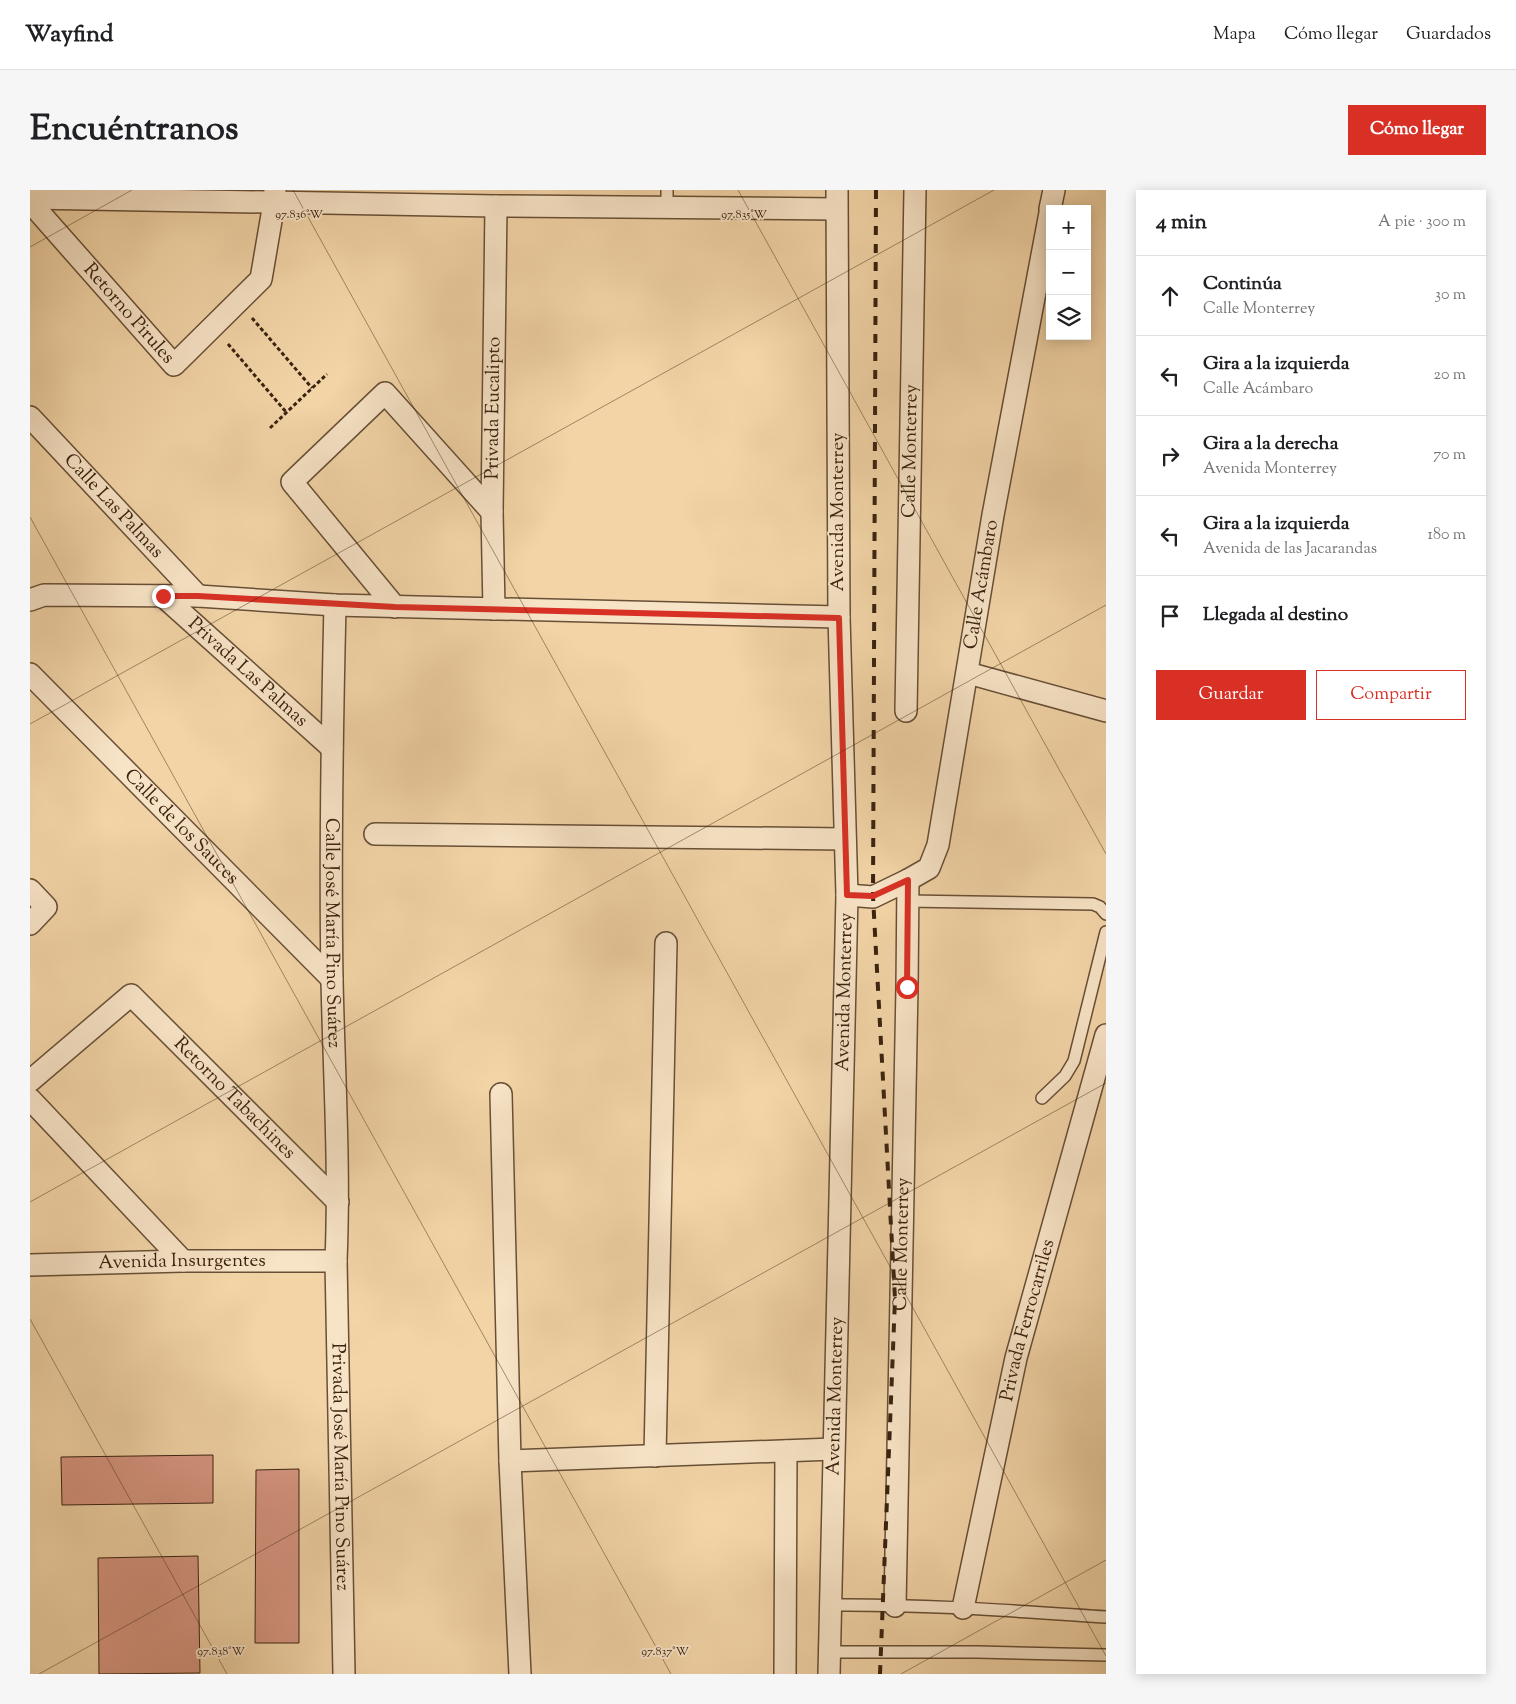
<!DOCTYPE html>
<html lang="es">
<head>
<meta charset="utf-8">
<style>
  :root { --surface:#fff; --page:#f6f6f6; --text:#202124; --muted:#757577; --line:#e0e0e0; --accent:#d93025 }
  body { margin:0; font-family:"Sorts Mill Goudy",serif; background:var(--page); color:var(--text) }
  .controls { position:absolute; right:15px; top:15px; display:grid; overflow:hidden; border-radius:0px; box-shadow:0 2px 12px #0003 }
  .controls button { width:45px; height:45px; display:grid; place-items:center; padding:0; border:0; border-bottom:1px solid var(--line); background:var(--surface); color:var(--text); font:25px sans-serif }
  .stop { position:absolute; width:15px; height:15px; margin:-11px; border:4px solid #d93025; border-radius:50%; background:#fff }
  .stop.end { background:#d93025; border-color:#fff; box-shadow:0 1px 5px #0008 }
  .list { margin:0; padding:0; list-style:none }
  h2 { display:flex; justify-content:space-between; align-items:center; height:65px; margin:0; padding:0 20px; font-size:21px }
  h2 small { font-size:16px; font-weight:400; color:var(--muted) }
  .list li { display:grid; grid-template-columns:32px 1fr auto; gap:15px; align-items:center; box-sizing:border-box; height:80px; padding:0 20px; border-top:1px solid var(--line) }
  .list b { display:block; font-size:19px; white-space:nowrap }
  .list p { margin:0; font-size:16px; white-space:nowrap; color:var(--muted) }
  .list em { font-size:16px; font-style:normal; color:var(--muted) }
  .actions { display:flex; gap:10px; padding:15px 20px }
  .actions a { flex:1; padding:11px 0; border:1px solid var(--accent); border-radius:0px; text-align:center; font-size:18px; color:var(--accent) }
  .actions .main { background:var(--accent); color:#fff }
  .icon { flex:none; width:28px; height:28px; fill:none; stroke:currentColor; stroke-width:2; stroke-linecap:round; stroke-linejoin:round }
  .map { position:relative; flex:none; width:1076px; height:1484px; overflow:hidden; border-radius:0px }
  header { display:flex; align-items:center; gap:30px; box-sizing:border-box; height:70px; padding:0 25px; background:var(--surface); border-bottom:1px solid var(--line) }
  header strong { font-size:24px }
  nav { display:flex; gap:28px; margin-inline-start:auto; font-size:18px }
  .intro { display:flex; align-items:center; justify-content:space-between; box-sizing:border-box; height:120px; padding:0 30px }
  h1 { margin:0; font-size:35px }
  .button { padding:12px 22px; border-radius:0px; background:var(--accent); color:#fff; font-size:18px; font-weight:700 }
  main { display:flex; gap:30px; padding:0 30px }
  aside { flex:1; background:var(--surface); border-radius:0px; box-shadow:0 2px 12px #0003 }
  .map>svg:first-child { display:block }
</style>
</head>
<body>
<header>
<strong>Wayfind</strong>
<nav><a>Mapa</a><a>Cómo llegar</a><a>Guardados</a></nav>
</header>
<div class="intro"><h1>Encuéntranos</h1><a class="button">Cómo llegar</a></div>
<main>
<div class="map">
<svg width="1076" height="1484" viewBox="0 0 1076 1484">
  <rect width="100%" height="100%" fill="#f2d4a7"/>
  <filter id="stains"><feTurbulence type="fractalNoise" baseFrequency=".004" numOctaves="4"/><feColorMatrix values="0 0 0 0 .2 0 0 0 0 .09 0 0 0 0 .02 0 0 0 .5 -.17"/></filter>
  <radialGradient id="worn" r=".72"><stop offset=".6" stop-color="#630" stop-opacity="0"/><stop offset="1" stop-color="#630" stop-opacity=".3"/></radialGradient>
  <g fill="#d69581" stroke="#3a2310">
    <path d="M183 1265V1313L32 1315 31 1267Z"/>
    <path d="M269 1279V1453H225L226 1280Z"/>
    <path d="M168 1366 170 1483 69 1484 68 1368Z"/>
  </g>
  <g fill="none" stroke-linecap="round" stroke-linejoin="round">
    <g stroke="#684f36" stroke-width="14">
      <g id="lane">
        <path d="M637 17V0"/>
        <path d="M877 711 1063 714 1070 717 1076 724"/>
        <path d="M1012 908 1035 886 1044 871 1076 742"/>
        <path d="M800 1415C892 1414 984 1421 1076 1427"/>
        <path d="M799 1462H947L1076 1465"/>
      </g>
    </g>
    <g stroke="#684f36" stroke-width="24">
      <g id="street">
        <path d="M0 8 466 16 806 19"/>
        <path id="s1" d="M0 12 144 175 231 89 244 13 245 0"/>
        <path d="M1020 19 1024 0"/>
        <path id="s2" d="M0 227 168 406"/>
        <path id="s3" d="M133 406 302 558"/>
        <path d="M0 410 14 405 168 406 305 415 809 427"/>
        <path id="s4" d="M305 415C302 540 300 665 302 790 304 884 310 977 306 1071L314 1484"/>
        <path d="M365 417 262 292 355 203 462 322"/>
        <path id="s5" d="M464 419 462 322 466 16"/>
        <path d="M938 483 1076 521"/>
        <path id="s6" d="M0 484 302 789"/>
        <path id="s7" d="M876 521 885 0"/>
        <path d="M345 644 815 649"/>
        <path d="M0 700 16 717 0 734"/>
        <path id="s8" d="M817 705 843 707 878 690 899 678 908 655 963 325 1020 23"/>
        <path id="s9" d="M0 891 101 805 308 1012"/>
        <path d="M471 904 480 1271 490 1484"/>
        <path d="M0 909 153 1071"/>
        <path id="s10" d="M0 1075 153 1071H306"/>
        <path d="M625 1266 636 753"/>
        <path d="M480 1271 803 1259"/>
        <path id="s11" d="M865 1416 877 797 878 690"/>
        <path id="s12" d="M933 1418 986 1168 1076 845"/>
        <path d="M755 1484 756 1261"/>
        <path id="s13" d="M799 1484 817 705 809 427 807 0"/>
      </g>
    </g>
    <g stroke="#3a2310" stroke-width="3" stroke-dasharray="4 2.5" stroke-linecap="butt">
      <path d="M222 128 282 198"/>
      <path d="M198 154 256 222"/>
      <path d="M240 238 297 184"/>
    </g>
    <use href="#lane" stroke="#f7e3c6" stroke-width="11"/>
    <use href="#street" stroke="#f7e3c6" stroke-width="21"/>
    <path stroke="#3a2310" stroke-width="4" stroke-dasharray="9 9" stroke-linecap="butt" d="M846 0 843 707 865 1109 850 1484"/>
  </g>
  <g fill="none" stroke-linecap="round" stroke-linejoin="round">
    <path stroke="#d93025" stroke-width="6" d="M133 406H168L365 417 809 428 817 705 843 706 878 690 877 797"/>
  </g>
  <path fill="none" stroke="#3a2310" stroke-width="1" stroke-opacity="0.45" d="M263 0 1076 1466M708 0 1076 664M0 57 102 0M0 327 641 1484M0 534 964 0M0 1012 1076 415M0 1129 197 1484M9 1484 1076 893M871 1484 1076 1370"/>
  <g text-anchor="middle" dominant-baseline="central" stroke-width="4" stroke-linejoin="round" paint-order="stroke">
    <g font-size="19" fill="#3a2310" stroke="#f7e3c6">
      <text stroke="none"><textPath href="#s1" startOffset="149">Retorno Pirules</textPath></text>
      <text stroke="none"><textPath href="#s5" startOffset="201">Privada Eucalipto</textPath></text>
      <text stroke="none"><textPath href="#s7" startOffset="260">Calle Monterrey</textPath></text>
      <text stroke="none"><textPath href="#s2" startOffset="122">Calle Las Palmas</textPath></text>
      <text transform="translate(808 322) rotate(-90)">Avenida Monterrey</text>
      <text stroke="none"><textPath href="#s8" startOffset="378">Calle Acámbaro</textPath></text>
      <text stroke="none"><textPath href="#s3" startOffset="114">Privada Las Palmas</textPath></text>
      <text stroke="none"><textPath href="#s6" startOffset="215">Calle de los Sauces</textPath></text>
      <text stroke="none"><textPath href="#s4" startOffset="328">Calle José María Pino Suárez</textPath></text>
      <text stroke="none"><textPath href="#s13" startOffset="682">Avenida Monterrey</textPath></text>
      <text stroke="none"><textPath href="#s9" startOffset="279">Retorno Tabachines</textPath></text>
      <text stroke="none"><textPath href="#s11" startOffset="362">Calle Monterrey</textPath></text>
      <text stroke="none"><textPath href="#s10" startOffset="152">Avenida Insurgentes</textPath></text>
      <text stroke="none"><textPath href="#s12" startOffset="295">Privada Ferrocarriles</textPath></text>
      <text stroke="none"><textPath href="#s13" startOffset="278">Avenida Monterrey</textPath></text>
      <text stroke="none"><textPath href="#s4" startOffset="862">Privada José María Pino Suárez</textPath></text>
    </g>
  </g>
  <g font-size="12" text-anchor="middle" fill="#3a2310" stroke="#f7e3c6" stroke-width="4" stroke-linejoin="round" paint-order="stroke">
    <text x="269" y="28">97.836°W</text>
    <text x="714" y="28">97.835°W</text>
    <text x="191" y="1465">97.838°W</text>
    <text x="635" y="1465">97.837°W</text>
  </g>
  <rect width="100%" height="100%" filter="url(#stains)"/>
  <rect width="100%" height="100%" fill="url(#worn)"/>
</svg>
<div class="controls">
<button>+</button>
<button>−</button>
<button><svg class="icon" aria-label="layers" viewBox="0 0 24 24"><path d="M12 4l9 5-9 5-9-5zM3 14l9 5 9-5"/></svg></button>
</div>
<div class="stop" style="left:877px;top:797px"></div>
<div class="stop end" style="left:133px;top:406px"></div>
</div>
<aside>
<h2>4 min<small>A pie · 300 m</small></h2>
<ul class="list">
<li><svg class="icon" aria-label="ahead" viewBox="0 0 24 24"><path d="M12 20V5M6 11l6-6 6 6"/></svg><div><b>Continúa</b><p>Calle Monterrey</p></div><em>30 m</em></li>
<li><svg class="icon" aria-label="left" viewBox="0 0 24 24"><path d="M17 20v-9H6M10 6l-5 5 5 5"/></svg><div><b>Gira a la izquierda</b><p>Calle Acámbaro</p></div><em>20 m</em></li>
<li><svg class="icon" aria-label="right" viewBox="0 0 24 24"><path d="M7 20v-9h11M14 6l5 5-5 5"/></svg><div><b>Gira a la derecha</b><p>Avenida Monterrey</p></div><em>70 m</em></li>
<li><svg class="icon" aria-label="left" viewBox="0 0 24 24"><path d="M17 20v-9H6M10 6l-5 5 5 5"/></svg><div><b>Gira a la izquierda</b><p>Avenida de las Jacarandas</p></div><em>180 m</em></li>
<li><svg class="icon" aria-label="arrive" viewBox="0 0 24 24"><path d="M6 21V4h12l-3 4 3 4H6"/></svg><div><b>Llegada al destino</b></div></li>
</ul>
<div class="actions"><a class="main">Guardar</a><a>Compartir</a></div>
</aside>
</main>
</body>
</html>
